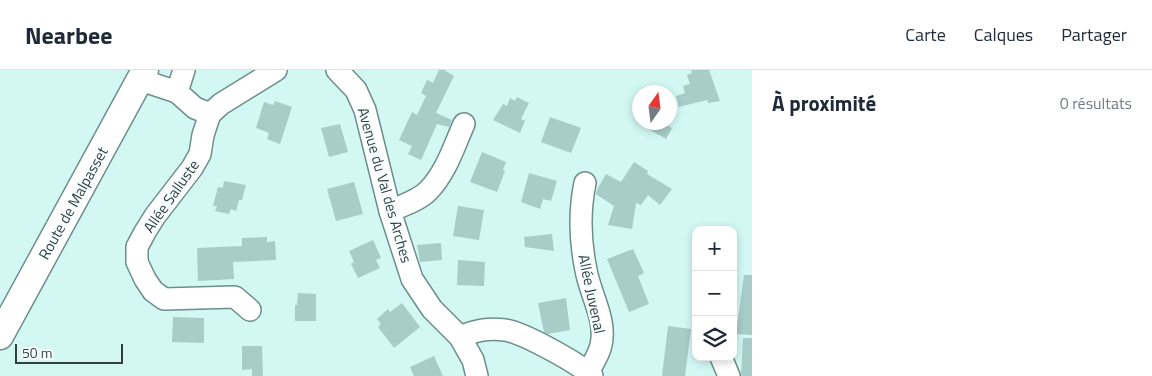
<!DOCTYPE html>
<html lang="fr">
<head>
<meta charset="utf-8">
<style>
  :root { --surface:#fff; --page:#f2f2f3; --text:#1f2937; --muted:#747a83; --line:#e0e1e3 }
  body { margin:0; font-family:"Titillium Web",sans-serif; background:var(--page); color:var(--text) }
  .controls { position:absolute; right:15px; bottom:15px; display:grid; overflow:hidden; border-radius:10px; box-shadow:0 2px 8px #0003 }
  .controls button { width:45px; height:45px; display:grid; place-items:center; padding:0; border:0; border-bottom:1px solid var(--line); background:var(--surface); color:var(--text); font:25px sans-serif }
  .compass { position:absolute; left:632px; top:15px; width:45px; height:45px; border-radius:50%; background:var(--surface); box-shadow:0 2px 8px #0003; rotate:14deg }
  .scale { position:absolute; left:15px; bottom:12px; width:108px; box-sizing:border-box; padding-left:5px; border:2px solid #32413f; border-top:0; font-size:14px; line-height:18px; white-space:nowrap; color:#32413f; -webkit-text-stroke:4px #f7fefd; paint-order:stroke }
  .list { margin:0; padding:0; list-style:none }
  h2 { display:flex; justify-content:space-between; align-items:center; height:65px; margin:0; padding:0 20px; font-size:21px }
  h2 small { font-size:16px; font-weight:400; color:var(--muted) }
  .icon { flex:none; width:28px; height:28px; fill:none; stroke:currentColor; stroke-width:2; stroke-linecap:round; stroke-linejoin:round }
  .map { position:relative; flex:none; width:752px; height:306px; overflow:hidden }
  header { display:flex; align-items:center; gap:30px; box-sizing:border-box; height:70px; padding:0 25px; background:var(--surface); border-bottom:1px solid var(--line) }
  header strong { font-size:24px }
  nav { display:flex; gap:28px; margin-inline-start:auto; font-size:18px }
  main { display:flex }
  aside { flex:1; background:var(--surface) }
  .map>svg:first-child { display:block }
</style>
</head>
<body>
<header>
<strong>Nearbee</strong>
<nav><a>Carte</a><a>Calques</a><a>Partager</a></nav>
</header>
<main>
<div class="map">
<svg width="752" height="306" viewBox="0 0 752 306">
  <rect width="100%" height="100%" fill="#d3f8f4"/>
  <g fill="#a8ccc7">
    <path d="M439 0H444L454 6 436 43 452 50 449 57 437 54 421 90 408 84 412 76 399 70 412 42 417 45 426 26 421 23 427 10 433 13Z"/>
    <path d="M691 0H709L720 31 708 33 707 30 679 37 676 26 685 23 683 16 690 14 687 5 692 3Z"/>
    <path d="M517 27 529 33 521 49 525 51 520 63 493 50 503 34 507 36 510 28 515 31Z"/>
    <path d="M275 31 292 37 280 74 267 69 269 63 256 58 264 32 273 35Z"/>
    <path d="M550 47 581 58 571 83 541 72Z"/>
    <path d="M636 52H662L672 58 666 69Z"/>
    <path d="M340 54 348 82 329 87 321 58Z"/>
    <path d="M482 82 506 92 503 100 505 101 497 122 470 112Z"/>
    <path d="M634 92 648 101 647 104 672 119 660 135 648 125 641 135 636 133 632 159 608 155 614 136 596 124 597 120 606 104 621 112Z"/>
    <path d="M529 103 557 111 551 131 543 129 540 139 521 132Z"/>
    <path d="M224 111 246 115 242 130H239L236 141 231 139 229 144 215 141 217 136H213L218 117 223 118Z"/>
    <path d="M354 112 363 144 336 151 327 119Z"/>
    <path d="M458 136 484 140 479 170 453 166Z"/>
    <path d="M552 164 554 181 525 177 524 167Z"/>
    <path d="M267 167V172L275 171 276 190 233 192 234 209 198 211 197 178 242 176V168Z"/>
    <path d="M373 170 381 188 376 190 380 198 358 208 351 194 354 192 349 181Z"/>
    <path d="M441 173 442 190 420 192 417 175Z"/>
    <path d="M633 179 644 203 638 206 649 234 629 242 607 189Z"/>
    <path d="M458 190 485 192 484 216 457 215Z"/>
    <path d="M744 205H752V265L736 264Z"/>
    <path d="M298 223 316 224V251H295V235H297Z"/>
    <path d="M566 228 570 260 548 264 544 262 538 233Z"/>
    <path d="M402 233 420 257 394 278 378 257 381 254 377 249 388 239 390 242Z"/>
    <path d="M173 247 204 248V273L172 272Z"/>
    <path d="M668 256 691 259 685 306H662Z"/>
    <path d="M743 268H752V306H741Z"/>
    <path d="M242 276H262L263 306H252V299L242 300Z"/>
    <path d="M434 286 443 306H414L410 297Z"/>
  </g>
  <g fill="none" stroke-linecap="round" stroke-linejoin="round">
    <g stroke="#6d8f8b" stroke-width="24">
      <g id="minor">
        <path d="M337 0 356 20 365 40 390 141 412 209 432 239 460 267 473 290 477 306"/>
        <path d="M141 10 177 22 195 38 210 44 221 34 276 0"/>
        <path d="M177 22 184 0"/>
        <path d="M210 44 203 65 200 84 192 98 155 146 145 162 137 177V192L145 209 153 221 164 229 235 227 250 240"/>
        <path d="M585 113C579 142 580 171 586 200 590 224 607 250 601 275 599 285 593 293 588 302"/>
        <path d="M390 141C402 136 419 130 428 121 446 103 454 76 464 54"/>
        <path d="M460 267C476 260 488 258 505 260 524 263 578 293 592 306"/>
        <path d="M721 287 729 306"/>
      </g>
    </g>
    <g stroke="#6d8f8b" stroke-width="29">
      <path id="major" d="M0 266 145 0"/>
    </g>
    <use href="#minor" stroke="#fff" stroke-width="21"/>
    <use href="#major" stroke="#fff" stroke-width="26"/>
  </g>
  <g text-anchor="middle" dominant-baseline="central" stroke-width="5" stroke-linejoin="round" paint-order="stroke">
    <g font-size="15" fill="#32413f" stroke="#f7fefd">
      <text transform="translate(385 115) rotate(74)">Avenue du Val des Arches</text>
      <text transform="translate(171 126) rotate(-55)">Allée Salluste</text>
      <text transform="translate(73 133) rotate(-61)">Route de Malpasset</text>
      <text transform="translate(592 224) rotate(78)">Allée Juvenal</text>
    </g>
  </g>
</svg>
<div class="controls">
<button>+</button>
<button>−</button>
<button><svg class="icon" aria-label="layers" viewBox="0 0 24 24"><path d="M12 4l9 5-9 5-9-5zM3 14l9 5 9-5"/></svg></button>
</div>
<svg class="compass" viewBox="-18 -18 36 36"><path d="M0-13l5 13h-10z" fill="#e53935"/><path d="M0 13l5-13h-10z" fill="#747a83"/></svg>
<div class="scale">50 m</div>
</div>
<aside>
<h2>À proximité<small>0 résultats</small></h2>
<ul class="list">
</ul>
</aside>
</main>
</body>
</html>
